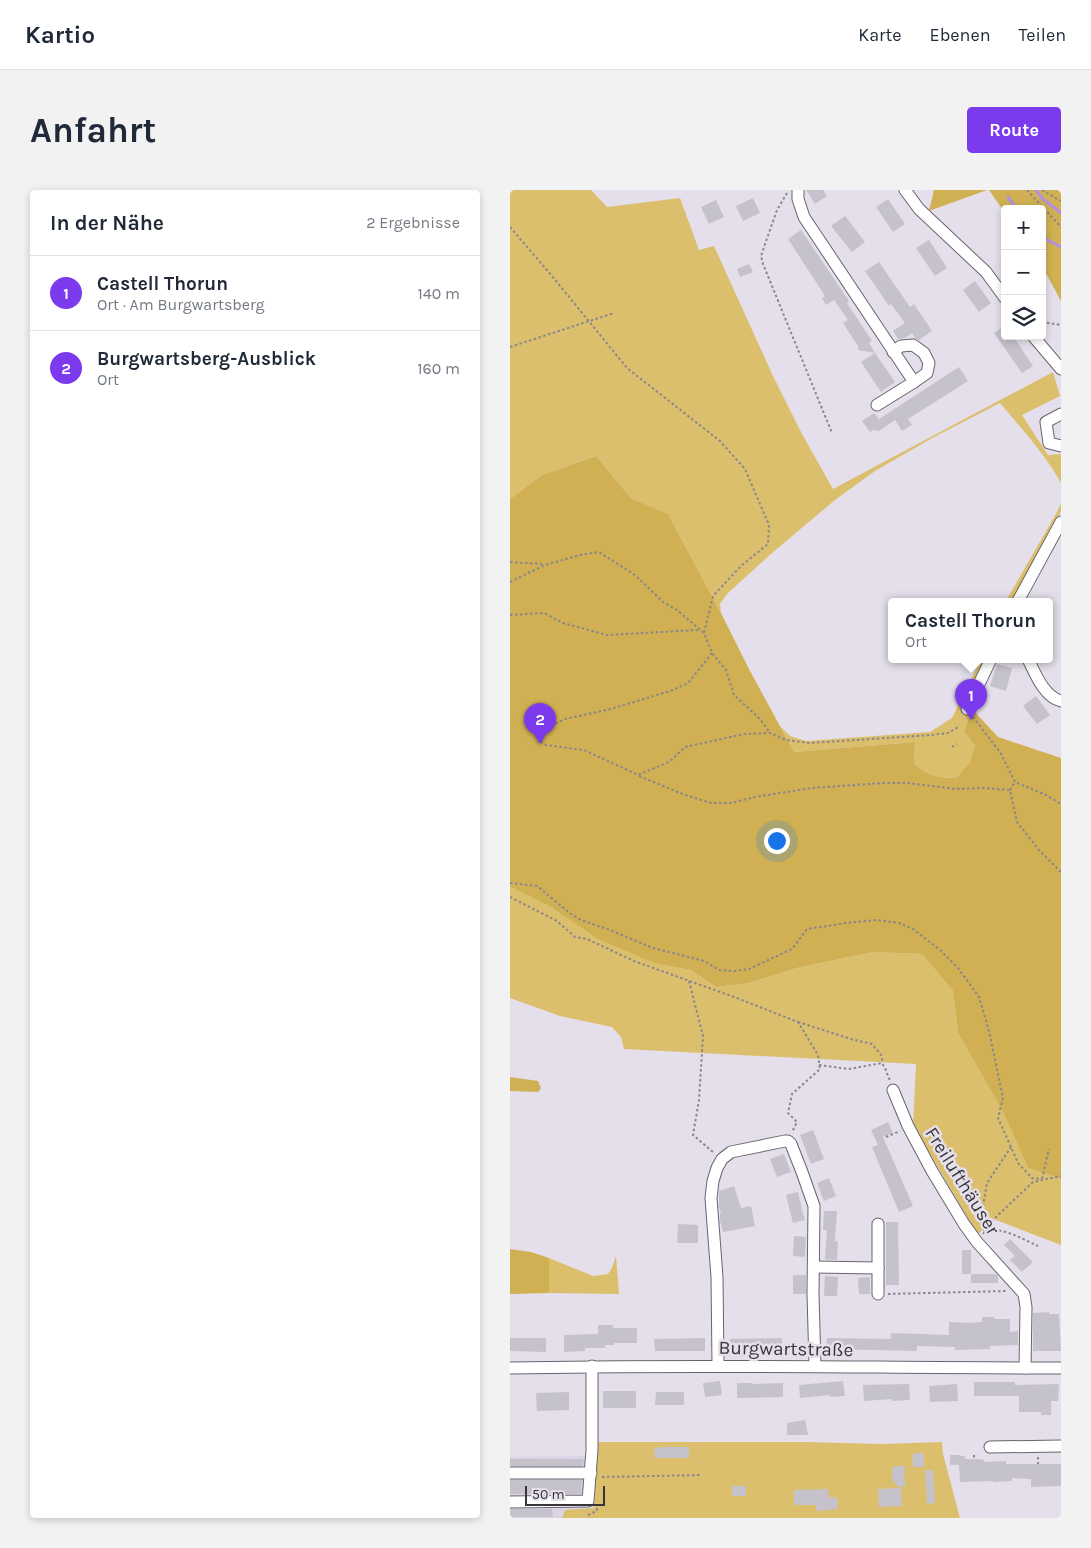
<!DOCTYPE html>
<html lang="de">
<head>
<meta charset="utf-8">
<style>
  :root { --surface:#fff; --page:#f2f2f3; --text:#1f2937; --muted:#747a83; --line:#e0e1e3; --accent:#7c3aed }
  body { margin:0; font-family:Karla,sans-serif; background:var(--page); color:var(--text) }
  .controls { position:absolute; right:15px; top:15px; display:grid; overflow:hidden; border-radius:5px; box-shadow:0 2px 8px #0003 }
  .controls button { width:45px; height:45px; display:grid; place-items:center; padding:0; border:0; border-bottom:1px solid var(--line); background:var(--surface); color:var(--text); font:25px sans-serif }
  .scale { position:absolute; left:15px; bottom:12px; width:80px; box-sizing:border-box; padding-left:5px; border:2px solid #373539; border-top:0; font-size:14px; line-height:18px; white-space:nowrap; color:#373539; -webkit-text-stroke:4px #e4dfea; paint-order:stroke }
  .you { position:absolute; left:266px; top:650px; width:18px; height:18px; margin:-12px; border:4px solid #fff; border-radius:50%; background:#1a73e8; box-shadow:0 0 0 8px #1a73e833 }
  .badge { display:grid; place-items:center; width:32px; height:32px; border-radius:50%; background:var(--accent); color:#fff; font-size:16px; font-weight:700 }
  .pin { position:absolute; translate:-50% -41px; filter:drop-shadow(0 1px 2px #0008) }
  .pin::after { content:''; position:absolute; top:26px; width:18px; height:15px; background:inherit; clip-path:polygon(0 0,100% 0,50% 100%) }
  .popup { position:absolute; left:378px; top:408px; width:165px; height:65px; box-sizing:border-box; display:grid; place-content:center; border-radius:5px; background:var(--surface); filter:drop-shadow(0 1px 4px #0005); font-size:16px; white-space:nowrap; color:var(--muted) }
  .popup b { font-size:19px; color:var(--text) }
  .popup::after { content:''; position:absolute; left:50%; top:100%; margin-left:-10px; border:10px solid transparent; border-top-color:var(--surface) }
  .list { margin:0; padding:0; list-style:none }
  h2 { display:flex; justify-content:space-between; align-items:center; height:65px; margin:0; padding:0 20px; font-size:21px }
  h2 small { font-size:16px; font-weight:400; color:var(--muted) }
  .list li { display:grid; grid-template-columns:32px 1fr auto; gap:15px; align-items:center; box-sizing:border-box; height:75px; padding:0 20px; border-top:1px solid var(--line) }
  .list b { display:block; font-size:19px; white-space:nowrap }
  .list p { margin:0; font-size:16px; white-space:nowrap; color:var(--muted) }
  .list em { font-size:16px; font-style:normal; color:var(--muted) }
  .icon { flex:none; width:28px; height:28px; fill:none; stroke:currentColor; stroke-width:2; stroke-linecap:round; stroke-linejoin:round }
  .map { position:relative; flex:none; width:551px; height:1328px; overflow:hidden; border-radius:5px }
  header { display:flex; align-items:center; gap:30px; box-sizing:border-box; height:70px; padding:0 25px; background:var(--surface); border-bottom:1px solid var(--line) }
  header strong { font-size:24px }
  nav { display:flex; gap:28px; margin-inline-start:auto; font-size:18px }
  .intro { display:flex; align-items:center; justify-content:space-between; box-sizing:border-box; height:120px; padding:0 30px }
  h1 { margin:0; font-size:35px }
  .button { padding:12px 22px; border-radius:5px; background:var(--accent); color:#fff; font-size:18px; font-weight:700 }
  main { display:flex; gap:30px; padding:0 30px }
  aside { flex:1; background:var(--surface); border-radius:5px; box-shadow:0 2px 8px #0003 }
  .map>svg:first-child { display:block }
</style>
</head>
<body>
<header>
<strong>Kartio</strong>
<nav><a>Karte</a><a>Ebenen</a><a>Teilen</a></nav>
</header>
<div class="intro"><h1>Anfahrt</h1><a class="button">Route</a></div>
<main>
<aside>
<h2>In der Nähe<small>2 Ergebnisse</small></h2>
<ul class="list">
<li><span class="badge">1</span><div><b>Castell Thorun</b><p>Ort · Am Burgwartsberg</p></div><em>140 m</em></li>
<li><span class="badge">2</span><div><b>Burgwartsberg-Ausblick</b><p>Ort</p></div><em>160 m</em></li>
</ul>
</aside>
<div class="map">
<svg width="551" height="1328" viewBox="0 0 551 1328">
  <rect width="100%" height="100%" fill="#e4dfea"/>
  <path fill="#dbd4e6" d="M86 1252 84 1319 55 1320 52 1328H0V1267L78 1266Z"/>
  <g fill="#dcbf6c">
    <path d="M0 0H81L97 17 170 8 189 60 204 56 263 186 292 244 323 299 543 182 550 206 512 225 538 265 551 264V293C535 264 511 238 490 213L424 247 365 281 325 310 262 363 217 404 210 414 211 423 158 324 121 308 86 266 32 285 0 309Z"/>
    <path d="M551 313V321L502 411H496L547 322Z"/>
    <path d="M471 469H478L462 519 454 541 465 556 461 573 446 588C427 587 420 587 404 574L405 552 284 562 270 536 280 546 296 551 420 542 442 528Z"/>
    <path d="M0 697 44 719 147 774 181 780 206 797 239 793 287 778 363 762 412 764 443 801 448 843 493 922 518 978 551 989V1055L481 1028 468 1045 403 935 406 874 114 859 111 847 102 837 50 826 0 808Z"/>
    <path d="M106 1066 109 1104 39 1103V1068L83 1086 98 1084 102 1078Z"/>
    <path d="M86 1252H296L371 1254 432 1252 433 1264 450 1328H52L55 1320 84 1318Z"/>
  </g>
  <g fill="#d0b053">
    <path d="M424 0H477L419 21Z"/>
    <path d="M479 0H551V111L532 76V19H495V23Z"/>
    <path d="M86 266 121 308 158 324 211 423 239 479 284 562 405 552 404 574C420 587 427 587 446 588L460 573 465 556 454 541 462 519 488 547 551 568V989L518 978 493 922 448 843 443 801 412 764 363 762 287 778 239 793 206 797 181 780 147 774 88 749 44 719 0 697V309L32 285Z"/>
    <path d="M0 887 28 891 31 898 28 902 0 901Z"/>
    <path d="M0 1059 21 1062 39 1068V1103L0 1104Z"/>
  </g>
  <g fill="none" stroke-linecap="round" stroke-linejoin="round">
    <g stroke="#b491e0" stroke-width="3">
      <path d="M526 0 532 8 551 23"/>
      <path d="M498 7 507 19"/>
      <path d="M532 47 551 57"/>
    </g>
  </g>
  <g fill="#c6c2cc">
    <path d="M296 0H313L317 6 305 14Z"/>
    <path d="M243 8 250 23 233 31 226 16Z"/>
    <path d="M378 9 395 34 383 42 366 17Z"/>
    <path d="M206 10 214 27 199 34 191 17Z"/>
    <path d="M335 26 355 52 342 62 321 36Z"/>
    <path d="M291 40 339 111 337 113 362 151 359 153 365 163 348 160V156L333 133 338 130 324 110 316 115 312 108 315 106 278 49Z"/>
    <path d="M419 50 437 78 425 86 406 58Z"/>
    <path d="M369 72 400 117 404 114 422 141 409 150 405 148 402 143 395 148 388 149 383 141 395 133 381 114 379 116 355 81Z"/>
    <path d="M239 74 243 82 230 87 227 79Z"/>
    <path d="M465 91 481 113 469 122 453 100Z"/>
    <path d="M495 136V146H503L523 176 512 183 484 143Z"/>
    <path d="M365 163 385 192 371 202 351 172Z"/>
    <path d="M449 177 458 191 398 229 402 235 392 241 385 230 369 241 363 240 360 242 352 231 364 223 369 229Z"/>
    <path d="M487 474 502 478 496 501 480 496Z"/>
    <path d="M526 506 540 525 527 534 513 516Z"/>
    <path d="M378 932 383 943 373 947 403 1016 389 1022 362 957 368 955 361 940Z"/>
    <path d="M303 940 314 969 301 974 290 945Z"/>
    <path d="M274 964 281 982 267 987 260 969Z"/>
    <path d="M319 988 326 1006 314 1011 307 993Z"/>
    <path d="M224 996 231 1018 241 1016 245 1036 213 1042 210 1031V1023L211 1022 209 1017V1001Z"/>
    <path d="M288 1002 292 1019 289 1020H292L295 1030 283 1033 276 1005Z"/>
    <path d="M314 1021H327L325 1051 328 1052 327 1070 315 1069 317 1040H313Z"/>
    <path d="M376 1032H388L389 1095H376Z"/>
    <path d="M168 1034 188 1035V1053H167Z"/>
    <path d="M284 1046 296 1047 295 1067 283 1066Z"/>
    <path d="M500 1049 523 1072 512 1082 500 1070 505 1066 494 1055Z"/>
    <rect x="452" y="1060" width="9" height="24"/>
    <path d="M461 1084H486L488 1086V1093H461Z"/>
    <rect x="283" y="1085" width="13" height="19"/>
    <path d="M315 1086 328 1087 327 1106H314Z"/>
    <path d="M360 1087V1104H349L348 1088Z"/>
    <path d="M539 1122V1124H549L551 1161H523V1123Z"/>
    <path d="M472 1127H484V1129H500V1142L508 1141V1155L480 1156V1159L445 1160V1157L407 1156V1161L316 1159 317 1148 381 1149V1143L439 1145V1132L460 1133 472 1132Z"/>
    <path d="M88 1135H103V1138H127V1153H104V1155H95V1158H75V1161L54 1162V1145L88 1144Z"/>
    <path d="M0 1148H36V1162L0 1161Z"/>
    <path d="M195 1148V1161H145L144 1149Z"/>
    <path d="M272 1148V1160L220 1161V1149Z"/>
    <path d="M210 1191 212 1205 195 1207 193 1193Z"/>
    <path d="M333 1191 335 1206 320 1207V1205L290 1208 289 1195Z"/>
    <path d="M464 1192H505V1195L549 1194 548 1211H541V1225H531V1222H509V1206H464Z"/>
    <path d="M227 1193H242V1194L273 1193V1207L227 1208Z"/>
    <path d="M399 1194 400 1210 382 1211V1209L354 1211 353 1195Z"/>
    <path d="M447 1194 448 1211 420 1212 419 1196Z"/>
    <rect x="93" y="1201" width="33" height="17"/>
    <path d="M59 1202V1220L27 1221 26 1203Z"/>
    <path d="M146 1202H174V1215H145Z"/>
    <path d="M295 1230 298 1245H277V1233Z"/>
    <path d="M154 1257H179V1268H145L144 1258Z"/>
    <path d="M414 1263V1277H403L402 1264Z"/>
    <path d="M440 1265H450V1266H455V1269H469L474 1270V1272L496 1271V1274H551V1296L521 1297V1289L502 1288V1291L483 1292V1291L450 1292 449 1275H440Z"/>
    <path d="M0 1269H74L73 1276H0Z"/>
    <path d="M383 1276H395L394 1290 397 1294 389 1298H391L392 1316 369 1317 368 1299 389 1298 382 1289Z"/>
    <path d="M415 1280H423L425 1313 417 1314Z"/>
    <path d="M0 1290H72L71 1304H0Z"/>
    <rect x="222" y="1296" width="14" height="10"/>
    <path d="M318 1299 319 1308 327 1307 328 1319 306 1321V1315H284V1300Z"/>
    <path d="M0 1319H42L43 1327H0Z"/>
  </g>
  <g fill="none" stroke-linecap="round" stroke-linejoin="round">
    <g stroke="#68646e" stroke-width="13">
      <g id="minor">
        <path d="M288 0V9L294 27 404 192 367 215"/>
        <path d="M395 0 409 19 476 82 495 108"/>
        <path d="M523 146 551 179"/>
        <path d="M383 162 391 156 403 155 414 163 419 173 417 183 404 192"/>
        <path d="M551 224 536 232 539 253 551 256"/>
        <path d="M508 411 551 332"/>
        <path d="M518 469C525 483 534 507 551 511"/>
        <path d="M457 519 481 469"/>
        <path d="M383 900 398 936 422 981 454 1034 467 1052 514 1104 516 1117 515 1178"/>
        <path d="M368 1034V1104"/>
        <path d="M304 1077 368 1078"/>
        <path d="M208 1175 207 1087 201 1008 203 991 207 978 212 969 221 962 275 951H278L281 954 292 982 304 1016 303 1104 305 1176"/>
        <path d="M0 1178C184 1174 367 1178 551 1178"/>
        <path d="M480 1257 551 1256"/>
        <path d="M0 1283H81"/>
        <path d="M0 1312 78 1311 82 1260V1176"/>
      </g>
    </g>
    <g stroke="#8a868e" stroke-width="2" stroke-dasharray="2.5 2.5" stroke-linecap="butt">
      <path d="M517 0 551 37"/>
      <path d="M532 0 551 11"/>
      <path d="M277 3 267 20 254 57 251 66 253 74 322 243"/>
      <path d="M0 37 42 86 117 178 210 251 235 279 259 335 258 354 231 376 203 406 194 443"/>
      <path d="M532 132 551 135"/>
      <path d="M0 157 104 123"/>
      <path d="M0 372 32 374"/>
      <path d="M0 392 35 375 70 365 89 362 125 385 153 412 167 420 194 443 202 463 216 480 224 505 250 529 260 543"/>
      <path d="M0 425 34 423 53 433 97 445 188 440"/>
      <path d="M202 463 178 493 163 500 101 519 55 529 31 541 29 550 36 555 74 560 128 585 159 572 175 557 234 544 260 543 276 550 300 553 421 545 438 543 450 536"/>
      <path d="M463 527 490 562 505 592 536 605 551 614"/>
      <path d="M442 557 447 554"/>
      <path d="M129 586 175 605 201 613H221L245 607 302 598 373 593H397L446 599 474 598 500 600 507 632 529 660 551 682"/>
      <path d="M500 600 505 592"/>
      <path d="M0 693 27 696 61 724 71 730 100 740 143 758 194 771 209 780 224 781 239 779 282 759 297 739 336 733 366 730 389 733 403 739 430 760 448 778 469 807 479 841 493 908 488 928 508 973 522 988 532 989"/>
      <path d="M0 707 47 731 65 747 77 749 124 771 224 807 288 832 308 865 310 879 282 904 278 923 287 932 282 942"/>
      <path d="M179 791 193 846 189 910 183 945 203 962"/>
      <path d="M288 832 341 849 362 854 372 866V873"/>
      <path d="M309 875 339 879 372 873 375 878 380 891"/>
      <path d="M376 947 390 941"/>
      <path d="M532 989 539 959"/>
      <path d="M474 1041 471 1028 477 993 501 957"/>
      <path d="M474 1041C492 1036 512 1049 528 1056"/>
      <path d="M473 1044 487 1026 523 992 551 986"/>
      <path d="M378 1104 496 1101"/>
      <path d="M464 1265V1269"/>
      <path d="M528 1267V1274"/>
      <path d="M92 1287 192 1285"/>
      <path d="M78 1325 87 1321V1316"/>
    </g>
    <use href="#minor" stroke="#fff" stroke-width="11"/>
  </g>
  <g text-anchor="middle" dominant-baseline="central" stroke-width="5" stroke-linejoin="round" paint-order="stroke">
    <g font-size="19" fill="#373539" stroke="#e4dfea">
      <text transform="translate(452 991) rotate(58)">Freilufthäuser</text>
      <text transform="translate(276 1159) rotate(1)">Burgwartstraße</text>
    </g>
  </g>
</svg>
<div class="controls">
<button>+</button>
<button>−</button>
<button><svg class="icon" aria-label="layers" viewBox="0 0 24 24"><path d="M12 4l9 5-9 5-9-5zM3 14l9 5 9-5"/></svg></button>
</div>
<div class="scale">50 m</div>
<div class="you"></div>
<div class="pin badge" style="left:461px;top:530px">1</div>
<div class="popup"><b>Castell Thorun</b>Ort</div>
<div class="pin badge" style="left:30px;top:554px">2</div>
</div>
</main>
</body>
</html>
